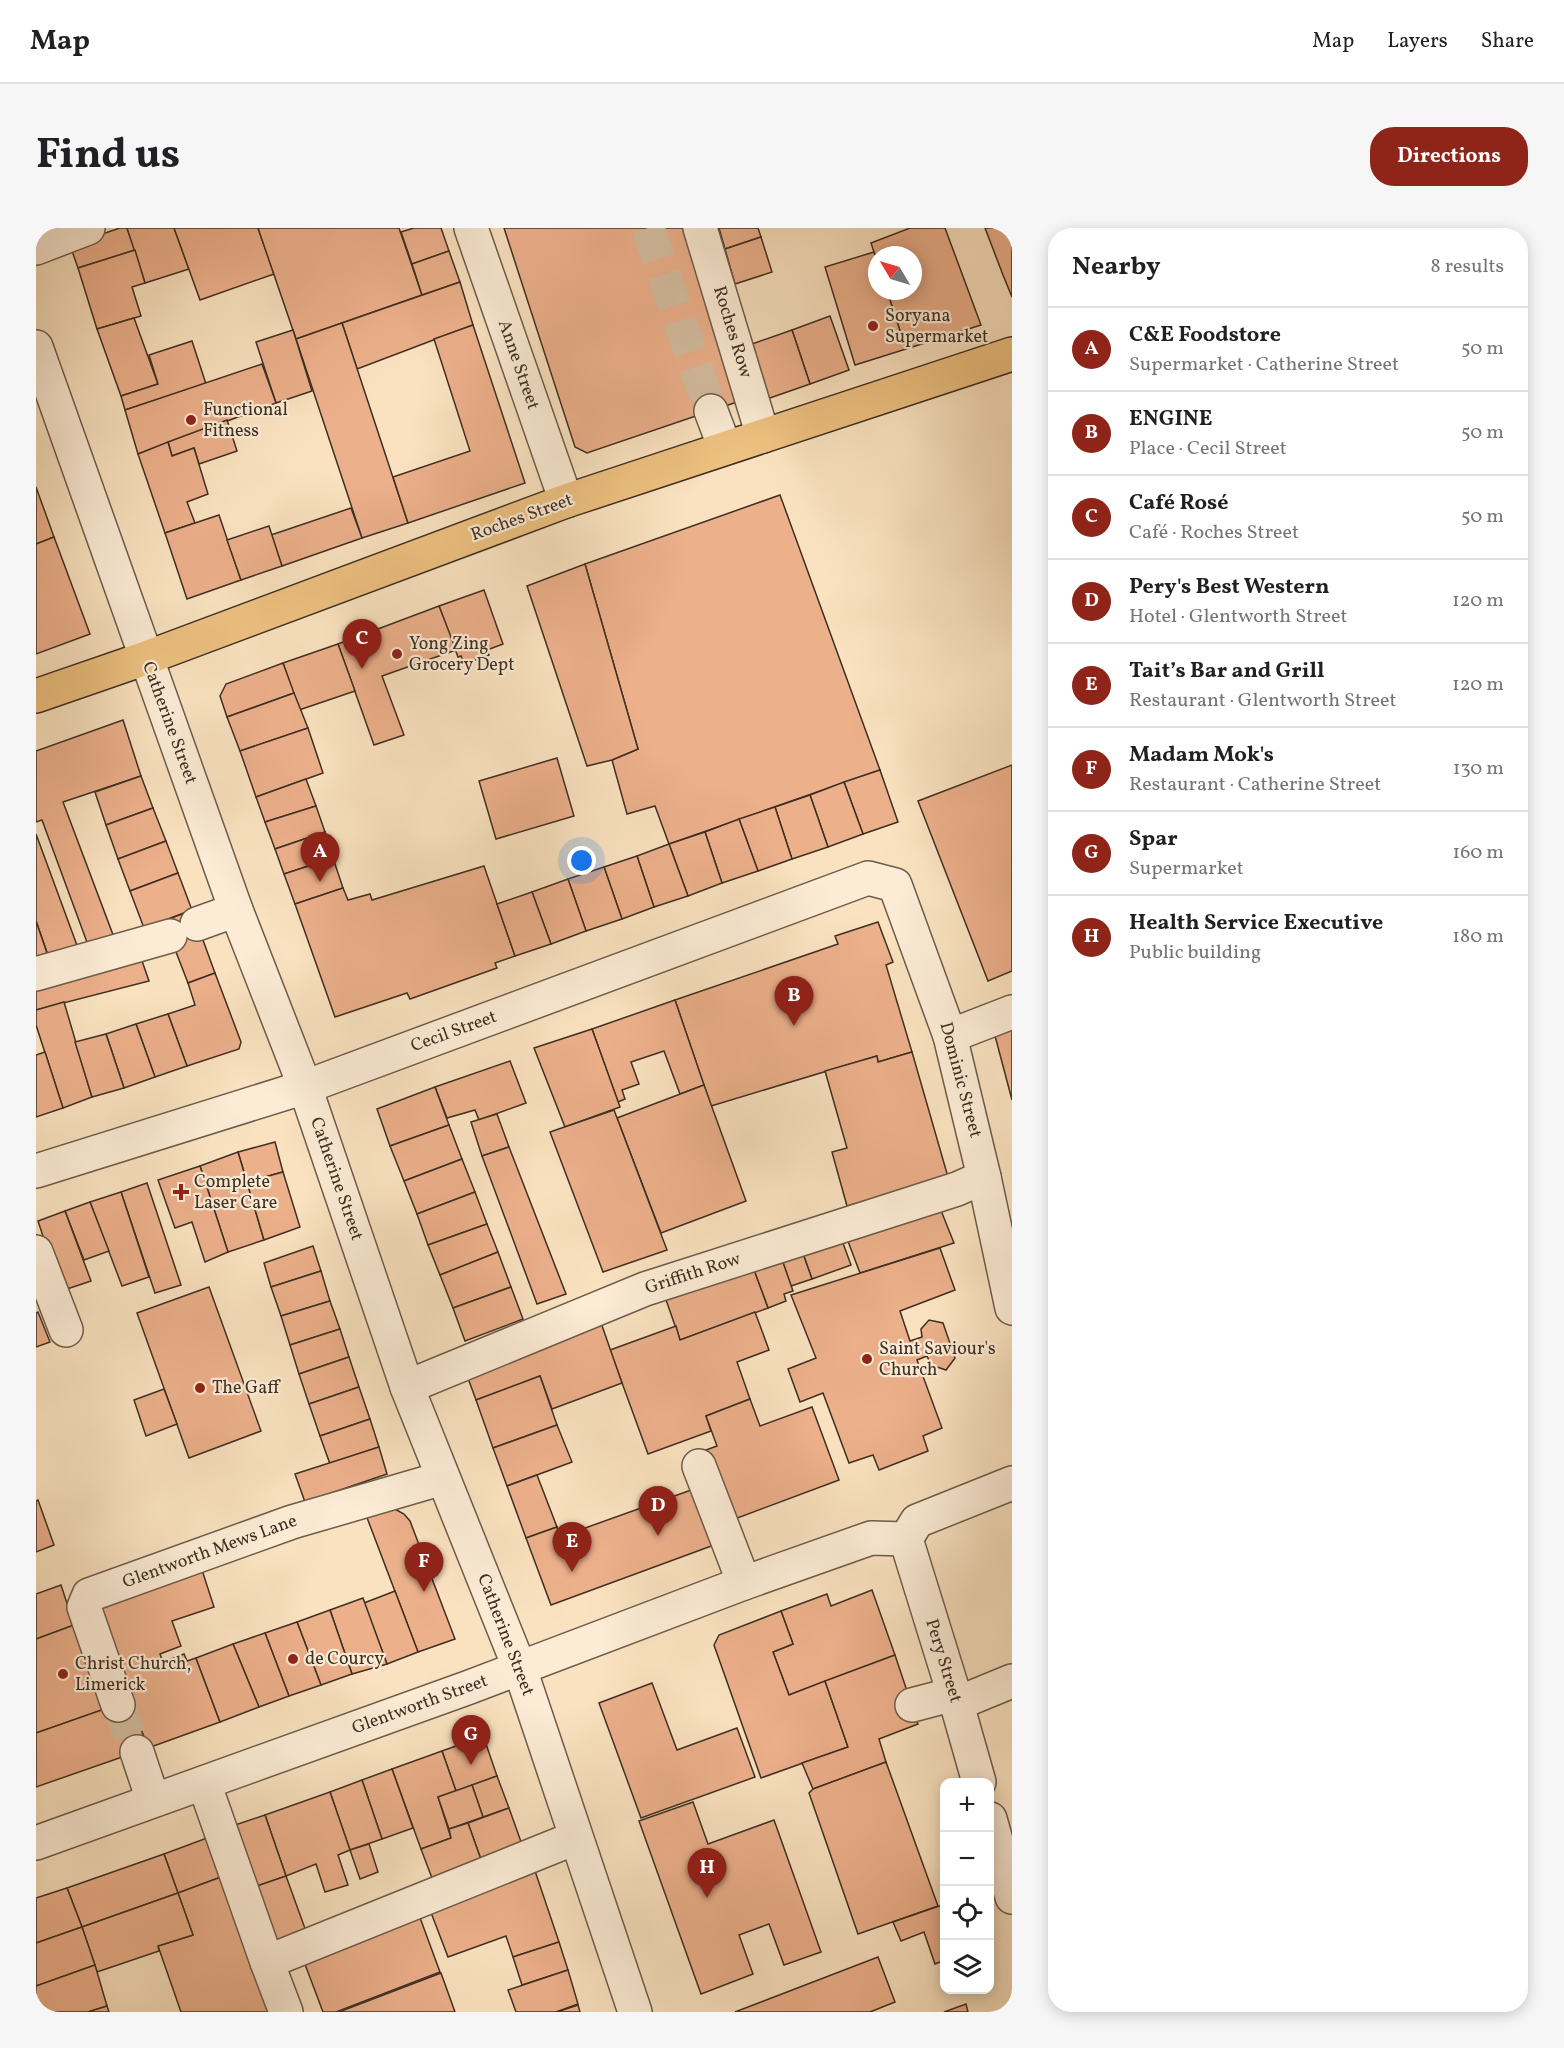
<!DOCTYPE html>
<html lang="en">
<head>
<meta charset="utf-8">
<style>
  :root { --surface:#fff; --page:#f6f6f6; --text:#202124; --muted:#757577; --line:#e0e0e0; --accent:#8f2418 }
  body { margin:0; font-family:Vollkorn,serif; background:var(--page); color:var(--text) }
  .controls { position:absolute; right:18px; bottom:18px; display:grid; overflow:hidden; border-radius:12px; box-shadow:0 3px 15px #0003 }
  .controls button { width:54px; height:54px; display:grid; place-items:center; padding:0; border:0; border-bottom:2px solid var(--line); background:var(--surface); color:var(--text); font:30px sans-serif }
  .compass { position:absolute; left:832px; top:18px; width:54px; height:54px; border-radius:50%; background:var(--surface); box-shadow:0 3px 15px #0003; rotate:308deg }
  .you { position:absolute; left:546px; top:633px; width:21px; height:21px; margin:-15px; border:4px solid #fff; border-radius:50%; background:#1a73e8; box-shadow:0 0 0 9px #1a73e833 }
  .badge { display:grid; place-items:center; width:39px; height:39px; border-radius:50%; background:var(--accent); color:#fff; font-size:20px; font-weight:700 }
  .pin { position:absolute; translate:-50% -50px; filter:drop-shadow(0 2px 3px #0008) }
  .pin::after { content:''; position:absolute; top:32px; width:21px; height:18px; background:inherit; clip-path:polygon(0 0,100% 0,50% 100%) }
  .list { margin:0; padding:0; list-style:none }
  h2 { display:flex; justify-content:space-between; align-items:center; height:78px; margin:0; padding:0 24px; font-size:26px }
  h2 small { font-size:20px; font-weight:400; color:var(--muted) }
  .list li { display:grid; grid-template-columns:39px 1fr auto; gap:18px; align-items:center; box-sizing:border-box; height:84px; padding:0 24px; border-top:2px solid var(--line) }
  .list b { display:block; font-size:22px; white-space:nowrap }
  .list p { margin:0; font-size:20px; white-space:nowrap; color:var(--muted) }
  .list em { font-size:20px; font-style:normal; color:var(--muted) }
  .icon { flex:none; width:33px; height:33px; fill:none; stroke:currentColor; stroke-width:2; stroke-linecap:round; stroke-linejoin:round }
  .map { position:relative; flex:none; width:976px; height:1784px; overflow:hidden; border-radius:24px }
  header { display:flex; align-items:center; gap:36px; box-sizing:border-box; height:84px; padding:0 30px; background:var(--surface); border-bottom:2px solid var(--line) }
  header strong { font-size:28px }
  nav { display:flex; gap:33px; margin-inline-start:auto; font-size:21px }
  .intro { display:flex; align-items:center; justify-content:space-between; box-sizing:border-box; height:144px; padding:0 36px }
  h1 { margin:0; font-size:42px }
  .button { padding:15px 27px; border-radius:24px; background:var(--accent); color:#fff; font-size:21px; font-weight:700 }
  main { display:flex; gap:36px; padding:0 36px }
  aside { flex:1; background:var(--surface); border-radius:24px; box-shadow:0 3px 15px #0003 }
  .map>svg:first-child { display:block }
</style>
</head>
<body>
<header>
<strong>Map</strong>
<nav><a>Map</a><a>Layers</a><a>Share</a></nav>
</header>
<div class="intro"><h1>Find us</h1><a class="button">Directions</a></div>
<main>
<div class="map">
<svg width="976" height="1784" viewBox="0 0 976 1784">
  <rect width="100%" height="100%" fill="#fae2c0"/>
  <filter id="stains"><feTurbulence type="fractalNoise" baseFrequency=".00333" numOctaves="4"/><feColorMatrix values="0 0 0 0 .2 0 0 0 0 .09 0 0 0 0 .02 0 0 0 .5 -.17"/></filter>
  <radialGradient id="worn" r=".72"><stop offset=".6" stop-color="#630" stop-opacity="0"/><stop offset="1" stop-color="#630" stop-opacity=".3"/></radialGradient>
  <g fill="#ecb08b" stroke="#3e2f23" stroke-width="1.5">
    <path d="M84 0H91L99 22 42 40 34 17Z"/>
    <path d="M91 0H138L153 41 109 55Z"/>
    <path d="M138 0H222L238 46 164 72Z"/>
    <path d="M222 0H363L386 67 260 111Z"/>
    <path d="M378 0H405L413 23 376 36 365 4Z"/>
    <path d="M468 0H650L704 173 551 225 539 219Z"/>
    <path d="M683 0H722L725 9 689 21Z"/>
    <path d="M874 0H909L945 97 870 121 851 63H877V27H841V33L835 15Z"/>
    <path d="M949 0H976V69L967 47Z"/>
    <path d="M725 9 736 44 699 56 689 21Z"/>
    <path d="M99 22 109 55 96 59 105 88 61 101 42 40Z"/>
    <path d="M413 23 424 54 386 67 376 36Z"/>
    <path d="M838 24 841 33V63H851L870 121 819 137 789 39Z"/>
    <path d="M424 54 437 97 321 141 306 95Z"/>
    <path d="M794 88 813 142 774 156 756 102Z"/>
    <path d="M98 90 122 156 85 168 61 101Z"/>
    <path d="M306 95 372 295 326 310 260 111Z"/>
    <path d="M437 97 489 255 372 295 357 249 434 223 398 111Z"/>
    <path d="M257 102 276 163 240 175 220 114Z"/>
    <path d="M756 102 774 156 731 171 716 116Z"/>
    <path d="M156 113 170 156 89 182 85 168 122 156 113 127Z"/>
    <path d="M226 136 240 175 102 226 89 182Z"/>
    <path d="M191 192 201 223 163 236 158 220 136 228 132 214Z"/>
    <path d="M132 214 136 228 158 220 172 266 151 274 159 295 129 305 102 226Z"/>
    <path d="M0 259 18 309 0 316Z"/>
    <path d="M744 267 844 542 633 616 619 578 591 586 576 532 602 521 549 336Z"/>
    <path d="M315 280 326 310 246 338 235 307Z"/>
    <path d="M183 287 205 352 151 371 129 305Z"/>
    <path d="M233 298 246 338 205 352 191 312Z"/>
    <path d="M18 309 54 406 0 426V316Z"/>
    <path d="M549 336 602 521 576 532 551 538 491 358Z"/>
    <path d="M448 362 467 416 451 422 453 427 428 436 425 428 422 429 403 378Z"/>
    <path d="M403 378 420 422 346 448 368 507 338 517 302 416Z"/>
    <path d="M302 416 319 463 263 482 247 435Z"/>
    <path d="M247 435 258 465 191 489 184 468 190 456Z"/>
    <path d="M258 465 272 500 204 523 191 489Z"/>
    <path d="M87 492 105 548 27 574 79 712 52 717 6 592 0 594V523Z"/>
    <path d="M272 500 287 545 220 569 204 523Z"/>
    <path d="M521 530 538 588 460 611 443 553Z"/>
    <path d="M976 537V743L952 753 882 573Z"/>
    <path d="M844 542 862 594 827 606 808 554Z"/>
    <path d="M105 548 117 580 70 597 59 564Z"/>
    <path d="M270 551 280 578 229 594 220 569Z"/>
    <path d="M808 554 827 606 792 619 774 567Z"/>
    <path d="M774 567 792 619 756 631 739 579Z"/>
    <path d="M280 578 289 604 239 621 229 594Z"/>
    <path d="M739 579 756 631 722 643 703 591Z"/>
    <path d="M117 580 130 613 82 631 70 597Z"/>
    <path d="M703 591 722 643 686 655 669 604Z"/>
    <path d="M289 604 297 630 248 646 239 621Z"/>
    <path d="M669 604 686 655 652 668 633 616Z"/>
    <path d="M0 606 42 720 13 730 0 693Z"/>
    <path d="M130 613 142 645 94 663 82 631Z"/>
    <path d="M633 616 652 668 618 679 601 628Z"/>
    <path d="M601 628 618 679 586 691 568 639Z"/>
    <path d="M297 630 307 660 259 676 248 646Z"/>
    <path d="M448 638 479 728 459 735 461 740 374 771 371 765 299 789 259 676 307 660 312 672 334 666 336 672Z"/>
    <path d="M568 639 586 691 550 703 532 651Z"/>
    <path d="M142 645 156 682 108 700 94 663Z"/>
    <path d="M532 651 550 703 515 716 496 664Z"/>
    <path d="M496 664 515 716 479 728 461 676Z"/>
    <path d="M156 682 179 745 152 755 128 693Z"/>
    <path d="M0 693 11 725 0 729Z"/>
    <path d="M842 694 857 734 850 737 876 824 842 834 841 828 675 878 639 772 802 716 799 708Z"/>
    <path d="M105 730 113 753 0 782V757Z"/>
    <path d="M179 745 205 814 203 821 151 838 132 786 159 777 152 755Z"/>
    <path d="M639 772 668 857 644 866 628 823 595 834 603 856 586 862 589 871 582 874 556 801Z"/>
    <path d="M28 774 56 869 27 880 0 797V782Z"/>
    <path d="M132 786 151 838 119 849 100 796Z"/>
    <path d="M100 796 119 849 88 860 70 806Z"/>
    <path d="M976 798V872L958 804Z"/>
    <path d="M556 801 584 879 529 899 498 820Z"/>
    <path d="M70 806 88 860 56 869 39 814Z"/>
    <path d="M9 824 27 880 0 889V827Z"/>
    <path d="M876 824 912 949 811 978 796 924 811 920 789 843 841 828 842 834Z"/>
    <path d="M474 833 490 875 443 892 439 882 411 890 399 859Z"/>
    <path d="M668 857 710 973 625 1005 581 890Z"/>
    <path d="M399 859 413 897 354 918 341 881Z"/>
    <path d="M578 882 631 1022 567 1044 514 904Z"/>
    <path d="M461 886 473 919 446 928 435 894Z"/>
    <path d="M413 897 426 931 368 953 354 918Z"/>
    <path d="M239 914 247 944 211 954 202 924Z"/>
    <path d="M473 919 530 1066 501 1076 446 928Z"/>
    <path d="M202 924 228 1012 192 1024 164 938Z"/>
    <path d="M426 931 439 964 381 986 368 953Z"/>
    <path d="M164 938 192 1024 169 1034 156 994 139 1000 122 952Z"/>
    <path d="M247 944 264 999 228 1012 211 954Z"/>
    <path d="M111 955 145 1057 119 1065 85 964Z"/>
    <path d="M85 964 113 1049 86 1058 54 974Z"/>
    <path d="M439 964 451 996 392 1017 381 986Z"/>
    <path d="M54 974 73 1023 48 1032 29 983Z"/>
    <path d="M902 975 918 1015 824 1045 810 1008Z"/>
    <path d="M29 983 55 1053 25 1063 2 993Z"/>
    <path d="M451 996 462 1024 404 1047 392 1017Z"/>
    <path d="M804 1007 815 1037 776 1051 765 1020Z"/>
    <path d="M277 1018 285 1043 235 1059 228 1035Z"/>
    <path d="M765 1020 776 1051 755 1058 743 1023Z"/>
    <path d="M904 1020 919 1062 864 1083 874 1113 886 1109 885 1101 893 1092 907 1095 919 1130 910 1142 895 1137 891 1128 881 1132 906 1200 887 1208 892 1223 843 1242 837 1227 813 1235 787 1165 764 1174 752 1141 780 1130 755 1067Z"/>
    <path d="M743 1023 757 1063 748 1066 750 1073 732 1080 715 1034Z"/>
    <path d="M462 1024 475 1059 417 1080 404 1047Z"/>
    <path d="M715 1034 732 1080 644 1112 628 1066Z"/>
    <path d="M285 1043 294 1073 245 1088 235 1059Z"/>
    <path d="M173 1059 225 1203 153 1230 101 1085Z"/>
    <path d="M475 1059 487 1091 429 1113 417 1080Z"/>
    <path d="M294 1073 304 1101 254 1117 245 1088Z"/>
    <path d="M2 1084 14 1114 0 1119V1085Z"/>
    <path d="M719 1084 733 1122 701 1134 714 1171 670 1188 675 1203 612 1226 574 1122 640 1098 644 1112Z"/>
    <path d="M563 1089 586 1155 516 1181 504 1148 440 1172 429 1142Z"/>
    <path d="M304 1101 313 1129 263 1146 254 1117Z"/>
    <path d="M313 1129 323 1159 273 1176 263 1146Z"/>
    <path d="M504 1148 521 1197 457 1220 440 1172Z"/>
    <path d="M323 1159 334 1191 284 1208 273 1176Z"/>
    <path d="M128 1161 141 1196 110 1208 98 1172Z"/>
    <path d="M714 1171 724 1198 776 1179 803 1252 696 1292 670 1222 681 1218 670 1188Z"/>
    <path d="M334 1191 343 1219 294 1236 284 1208Z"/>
    <path d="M521 1197 536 1234 471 1258 457 1220Z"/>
    <path d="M343 1219 351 1246 269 1274 259 1246Z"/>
    <path d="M501 1247 521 1299 490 1310 471 1258Z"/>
    <path d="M658 1261 678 1317 515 1377 490 1310 521 1299 524 1309Z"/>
    <path d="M2 1272 18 1317 0 1324V1273Z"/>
    <path d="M357 1280 368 1286 374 1293 419 1411 382 1424 330 1287Z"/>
    <path d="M165 1339 178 1379 136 1393 145 1418 124 1426 127 1434 148 1426 151 1433 160 1430 184 1494 112 1520 94 1472 63 1376Z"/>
    <path d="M25 1357 38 1397 0 1411V1366Z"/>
    <path d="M836 1362 859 1427 753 1467 737 1424 757 1416 745 1383 791 1366 795 1378Z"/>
    <path d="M359 1363 382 1424 351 1436 328 1375Z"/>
    <path d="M327 1370 351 1436 316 1446 294 1382Z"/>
    <path d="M294 1382 316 1446 285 1457 261 1394Z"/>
    <path d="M745 1383 757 1416 737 1424 753 1467 789 1453 812 1519 725 1550 678 1417 683 1407Z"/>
    <path d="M261 1394 285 1457 253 1468 229 1405Z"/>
    <path d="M38 1397 66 1482 0 1505V1411Z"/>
    <path d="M229 1405 253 1468 223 1479 197 1416Z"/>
    <path d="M197 1416 223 1479 184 1494 160 1430Z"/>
    <path d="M859 1427 882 1496 843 1511 850 1534 777 1561 766 1535 812 1519 789 1453Z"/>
    <path d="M616 1455 641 1522 701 1500 719 1549 605 1590 563 1475Z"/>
    <path d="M94 1472 112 1520 0 1559V1505Z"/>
    <path d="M442 1510 449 1513 461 1548 420 1563 406 1523Z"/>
    <path d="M406 1523 420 1563 402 1569 415 1610 385 1621 356 1541Z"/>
    <path d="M850 1534 902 1678 822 1706 773 1565 777 1561Z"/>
    <path d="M356 1541 377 1600 346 1611 326 1552Z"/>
    <path d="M461 1548 473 1580 447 1589 436 1557Z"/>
    <path d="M326 1552 346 1611 314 1622 294 1564Z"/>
    <path d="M436 1557 447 1589 413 1601 402 1569Z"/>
    <path d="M294 1564 314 1622 302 1627 312 1657 289 1664 280 1636 250 1648 229 1587Z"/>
    <path d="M657 1574 672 1616 738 1592 785 1724 748 1737 733 1696 703 1707 717 1746 665 1766 603 1593Z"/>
    <path d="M473 1580 489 1625 448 1640 432 1595Z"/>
    <path d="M229 1587 250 1648 218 1659 196 1598Z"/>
    <path d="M432 1595 448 1640 399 1658 385 1621 415 1610 413 1601Z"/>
    <path d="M171 1610 185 1649 142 1665 128 1626Z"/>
    <path d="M333 1616 342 1644 324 1651 314 1622Z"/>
    <path d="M128 1626 142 1665 46 1699 31 1660Z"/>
    <path d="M497 1637 523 1714 477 1729 470 1708 412 1729 394 1682Z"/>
    <path d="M250 1648 271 1706 244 1716 237 1710 218 1659Z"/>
    <path d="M185 1649 232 1784H145L122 1718 157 1707 142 1665Z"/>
    <path d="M31 1660 46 1699 0 1715V1670Z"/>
    <path d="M142 1665 157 1707 122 1718 123 1723 61 1744 46 1699Z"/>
    <path d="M909 1676V1732L899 1736 888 1704 865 1713 857 1694Z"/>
    <path d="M383 1687 404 1744 300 1784H287L267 1731Z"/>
    <path d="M46 1699 59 1737 0 1758V1715Z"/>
    <path d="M523 1714 532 1742 486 1757 477 1729Z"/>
    <path d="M842 1729 859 1774 834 1784H699Z"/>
    <path d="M59 1737 71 1778 52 1784H0V1758Z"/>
    <path d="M532 1742 542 1776 520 1784H480L472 1762Z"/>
    <path d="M405 1745 419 1784H303Z"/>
    <path d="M930 1776 932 1784H908Z"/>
    <path d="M542 1777 544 1784H521Z"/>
    <path d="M71 1778 73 1784H52Z"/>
  </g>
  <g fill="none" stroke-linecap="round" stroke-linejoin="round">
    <g stroke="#d4bea1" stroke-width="33" stroke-dasharray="33 16" stroke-linecap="butt">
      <path d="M612 0 675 183"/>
      <path d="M82 1477 101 1524"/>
    </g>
    <g stroke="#6d5c4a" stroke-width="36">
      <g id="minor">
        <path d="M435 0 530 273"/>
        <path d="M664 0 727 208"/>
        <path d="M0 20 52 0"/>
        <path d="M0 119 200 682 269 859 371 1159 484 1441 599 1784"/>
        <path d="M675 183 689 220"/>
        <path d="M161 696 200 682"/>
        <path d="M0 746 134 708"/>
        <path d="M914 808 976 784"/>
        <path d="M0 943 269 859 832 650 859 657 914 808 948 949 976 1080"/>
        <path d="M0 1024 30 1102"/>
        <path d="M371 1159 609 1061 921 961 948 949"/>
        <path d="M663 1238 708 1355"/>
        <path d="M870 1311 918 1466 943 1554"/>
        <path d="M870 1311 881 1293 976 1255"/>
        <path d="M920 1476 976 1453"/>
        <path d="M82 1477 48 1379 53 1367 256 1294 407 1250"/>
        <path d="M876 1477 918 1466"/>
        <path d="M101 1524 117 1572"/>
        <path d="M168 1555 231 1734 539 1610"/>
        <path d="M954 1591 976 1669"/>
        <path d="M0 1615 431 1460 708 1355 835 1310 870 1311"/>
        <path d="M231 1734 250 1784"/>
      </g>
    </g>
    <g stroke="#3e2f23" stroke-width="36">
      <path id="major" d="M0 468 110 430 530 273 976 126"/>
    </g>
    <use href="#minor" stroke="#fcecd6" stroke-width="33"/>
    <use href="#major" stroke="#edc180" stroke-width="33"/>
  </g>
  <g fill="#8f2418" stroke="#fcecd6" stroke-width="2">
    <circle cx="837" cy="98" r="6"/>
    <circle cx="155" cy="192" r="6"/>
    <circle cx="361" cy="426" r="6"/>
    <path d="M142 955h6v6h6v6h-6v6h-6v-6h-6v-6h6z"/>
    <circle cx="831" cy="1131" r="6"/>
    <circle cx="164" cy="1160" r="6"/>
    <circle cx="257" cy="1431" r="6"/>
    <circle cx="27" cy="1446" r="6"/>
  </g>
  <g text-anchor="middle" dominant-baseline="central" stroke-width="4.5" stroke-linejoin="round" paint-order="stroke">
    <g font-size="18" fill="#3e2f23" stroke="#fcecd6" text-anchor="start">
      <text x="849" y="88">Soryana<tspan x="849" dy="21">Supermarket</tspan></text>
      <text x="167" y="182">Functional<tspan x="167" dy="21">Fitness</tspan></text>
      <text x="373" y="416">Yong Zing<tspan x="373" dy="21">Grocery Dept</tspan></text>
      <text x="158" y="954">Complete<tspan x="158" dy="21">Laser Care</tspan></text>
      <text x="843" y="1121">Saint Saviour's<tspan x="843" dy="21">Church</tspan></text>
      <text x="176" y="1160">The Gaff</text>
      <text x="269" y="1431">de Courcy</text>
      <text x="39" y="1436">Christ Church,<tspan x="39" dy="21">Limerick</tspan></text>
    </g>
    <g font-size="18" fill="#3e2f23" stroke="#fcecd6">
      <text transform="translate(696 104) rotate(73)">Roches Row</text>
      <text transform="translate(482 137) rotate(71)">Anne Street</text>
      <text transform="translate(486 290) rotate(-20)">Roches Street</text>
      <text transform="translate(133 495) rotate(70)">Catherine Street</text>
      <text transform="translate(418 804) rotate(-20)">Cecil Street</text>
      <text transform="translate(924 852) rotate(75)">Dominic Street</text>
      <text transform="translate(300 951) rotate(71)">Catherine Street</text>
      <text transform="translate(657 1046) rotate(-18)">Griffith Row</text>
      <text transform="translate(174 1324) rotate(-20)">Glentworth Mews Lane</text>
      <text transform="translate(469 1407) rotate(69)">Catherine Street</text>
      <text transform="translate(907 1433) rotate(73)">Pery Street</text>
      <text transform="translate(384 1477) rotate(-20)">Glentworth Street</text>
    </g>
  </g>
  <rect width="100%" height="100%" filter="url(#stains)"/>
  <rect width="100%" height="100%" fill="url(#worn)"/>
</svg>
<div class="controls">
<button>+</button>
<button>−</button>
<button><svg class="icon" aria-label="locate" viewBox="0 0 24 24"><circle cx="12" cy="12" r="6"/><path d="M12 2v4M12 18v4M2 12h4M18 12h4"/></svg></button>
<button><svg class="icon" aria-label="layers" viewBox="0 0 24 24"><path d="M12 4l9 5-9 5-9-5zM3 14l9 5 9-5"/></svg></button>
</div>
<svg class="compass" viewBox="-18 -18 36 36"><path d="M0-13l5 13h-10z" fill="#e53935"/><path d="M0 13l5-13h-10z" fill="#757577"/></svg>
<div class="you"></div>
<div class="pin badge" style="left:284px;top:654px">A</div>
<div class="pin badge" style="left:758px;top:798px">B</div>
<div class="pin badge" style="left:326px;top:441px">C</div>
<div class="pin badge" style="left:622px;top:1308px">D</div>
<div class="pin badge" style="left:536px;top:1344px">E</div>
<div class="pin badge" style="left:388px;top:1364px">F</div>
<div class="pin badge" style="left:435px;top:1537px">G</div>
<div class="pin badge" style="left:671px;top:1670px">H</div>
</div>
<aside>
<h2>Nearby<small>8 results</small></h2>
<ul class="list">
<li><span class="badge">A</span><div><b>C&amp;E Foodstore</b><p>Supermarket · Catherine Street</p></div><em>50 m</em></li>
<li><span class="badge">B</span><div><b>ENGINE</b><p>Place · Cecil Street</p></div><em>50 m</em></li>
<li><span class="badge">C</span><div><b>Café Rosé</b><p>Café · Roches Street</p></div><em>50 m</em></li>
<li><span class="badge">D</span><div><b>Pery's Best Western</b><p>Hotel · Glentworth Street</p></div><em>120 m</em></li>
<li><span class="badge">E</span><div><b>Tait’s Bar and Grill</b><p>Restaurant · Glentworth Street</p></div><em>120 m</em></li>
<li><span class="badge">F</span><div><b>Madam Mok's</b><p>Restaurant · Catherine Street</p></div><em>130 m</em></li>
<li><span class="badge">G</span><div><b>Spar</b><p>Supermarket</p></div><em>160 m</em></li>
<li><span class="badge">H</span><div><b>Health Service Executive</b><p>Public building</p></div><em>180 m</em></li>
</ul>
</aside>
</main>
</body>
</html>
